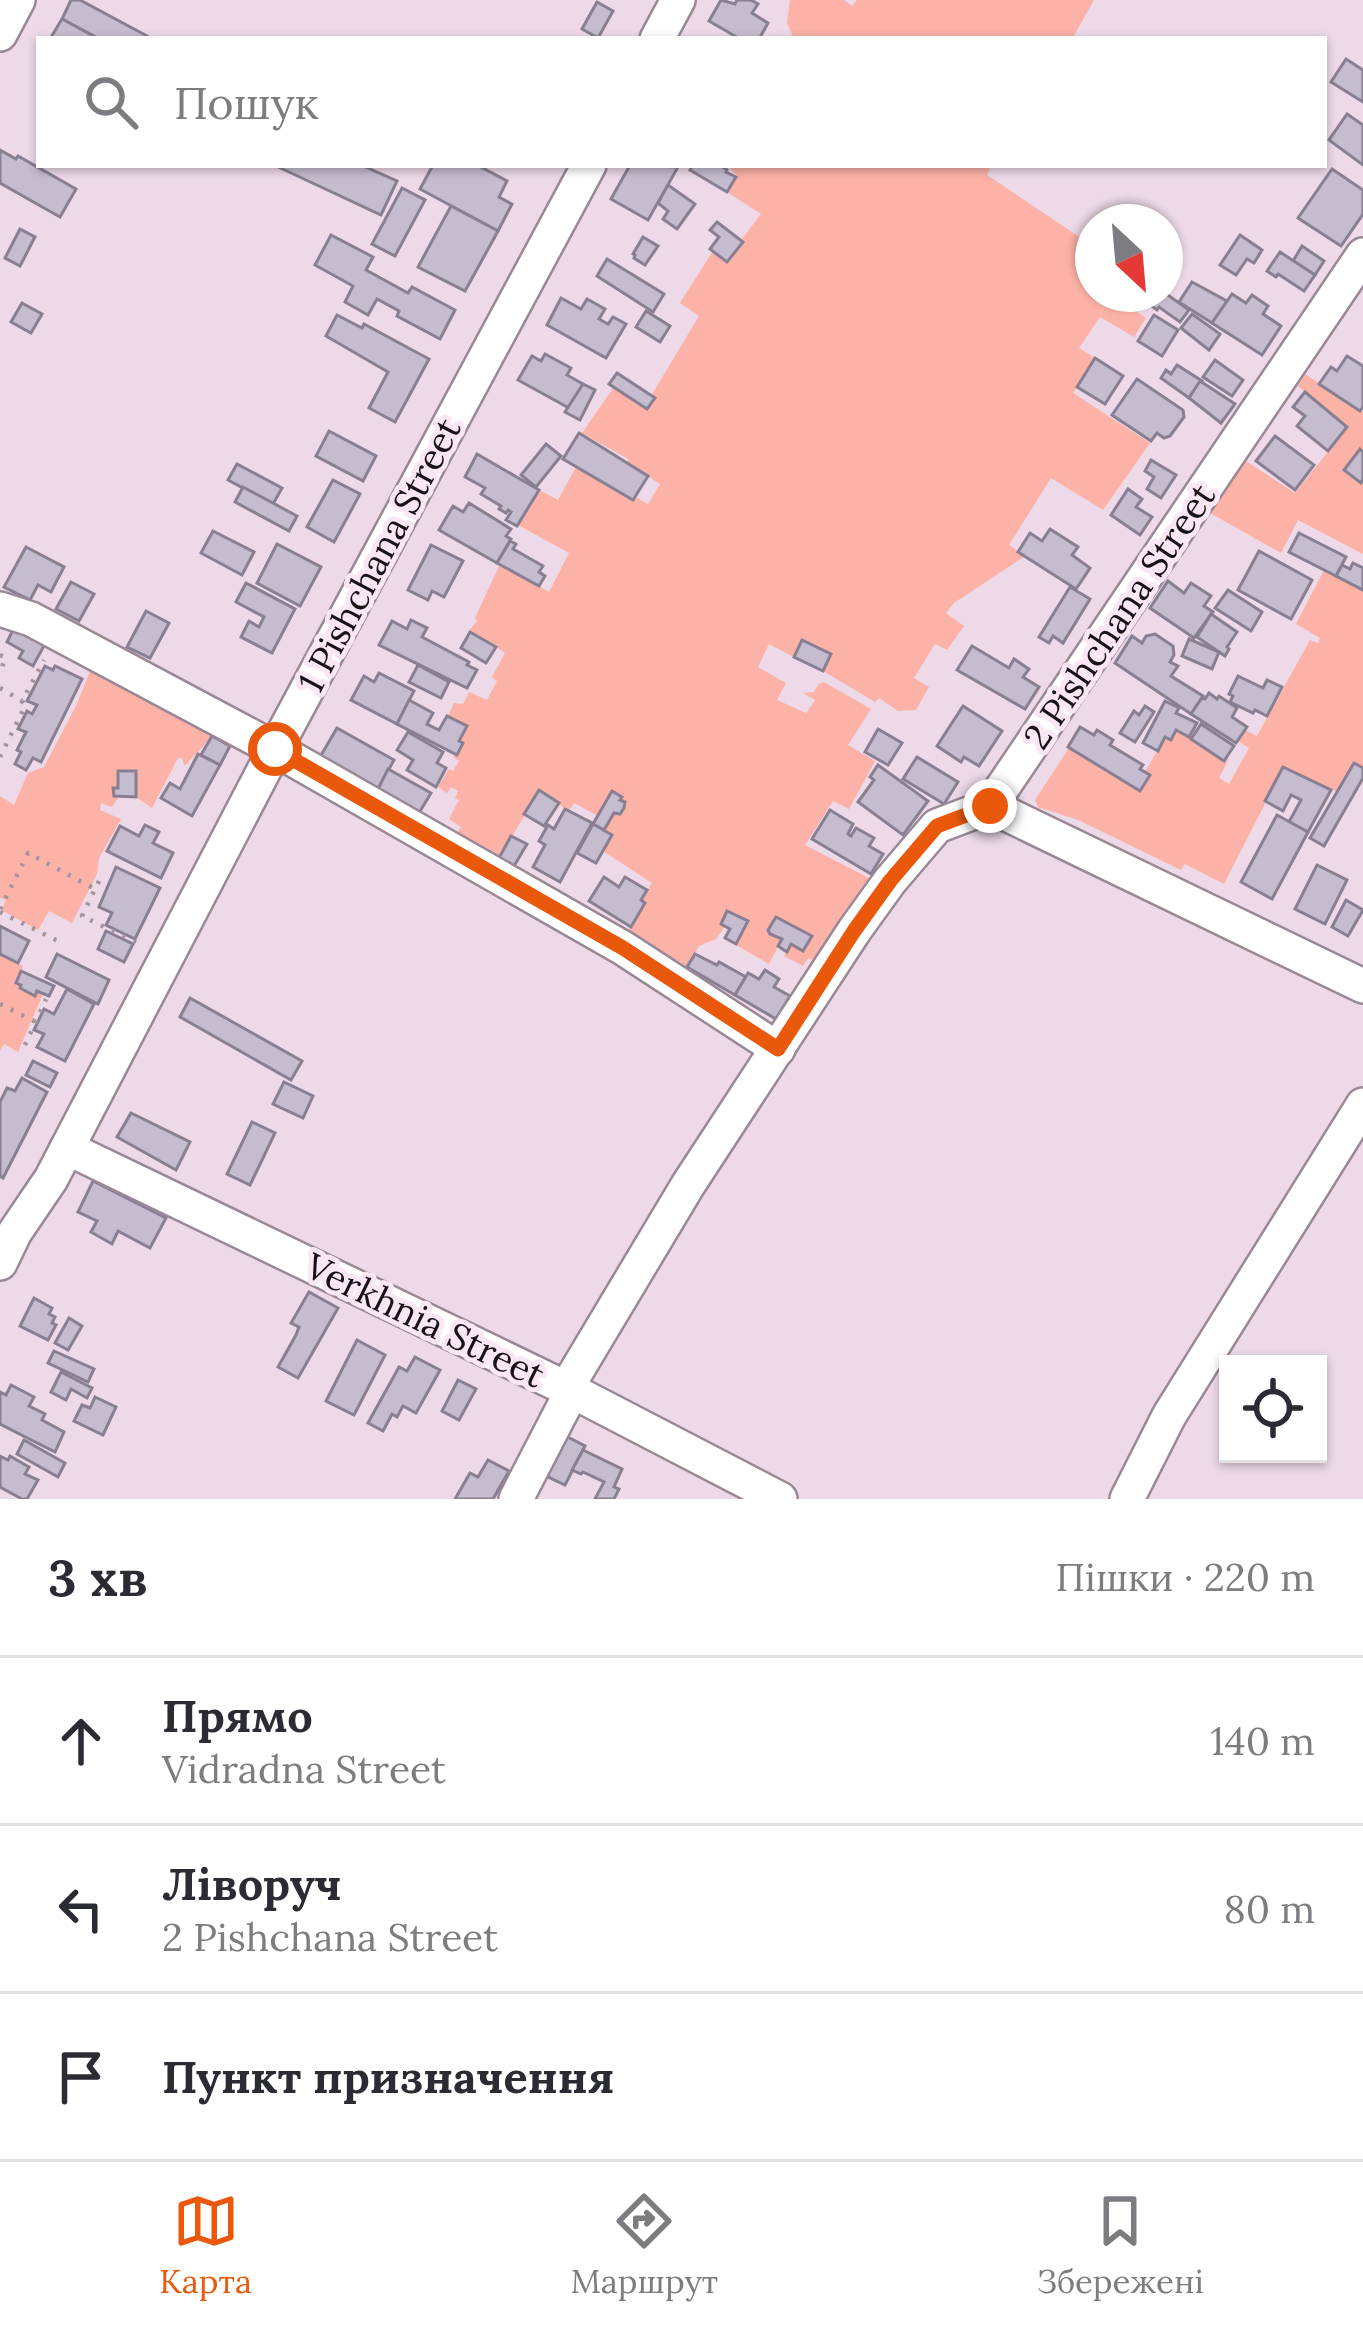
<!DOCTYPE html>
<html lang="uk">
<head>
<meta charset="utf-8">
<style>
  :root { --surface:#fff; --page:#f2f2f3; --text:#2b2b33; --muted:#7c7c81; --line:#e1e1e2; --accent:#ea580c }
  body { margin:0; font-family:Lora,serif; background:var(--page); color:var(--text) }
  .controls { position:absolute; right:36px; bottom:36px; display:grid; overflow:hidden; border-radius:0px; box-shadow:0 3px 9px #0004 }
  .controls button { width:108px; height:108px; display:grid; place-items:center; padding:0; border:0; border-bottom:3px solid var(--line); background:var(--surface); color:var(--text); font:60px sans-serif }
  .compass { position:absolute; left:1075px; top:204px; width:108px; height:108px; border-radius:50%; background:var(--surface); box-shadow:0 3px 9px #0004; rotate:154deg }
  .stop { position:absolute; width:36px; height:36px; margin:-27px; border:9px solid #ea580c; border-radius:50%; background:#fff }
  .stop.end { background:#ea580c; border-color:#fff; box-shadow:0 3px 12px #0008 }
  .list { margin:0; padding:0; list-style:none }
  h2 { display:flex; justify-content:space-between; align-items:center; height:156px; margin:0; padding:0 48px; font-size:51px }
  h2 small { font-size:39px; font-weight:400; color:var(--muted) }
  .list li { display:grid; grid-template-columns:78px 1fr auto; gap:36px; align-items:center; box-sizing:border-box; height:168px; padding:0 48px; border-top:3px solid var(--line) }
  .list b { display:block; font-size:45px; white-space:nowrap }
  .list p { margin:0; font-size:39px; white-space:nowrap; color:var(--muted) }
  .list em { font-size:39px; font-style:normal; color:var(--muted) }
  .icon { flex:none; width:66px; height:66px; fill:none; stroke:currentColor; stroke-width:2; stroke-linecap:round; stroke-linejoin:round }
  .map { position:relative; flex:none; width:1363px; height:1499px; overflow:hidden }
  .search { position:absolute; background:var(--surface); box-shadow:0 3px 9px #0004; left:36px; right:36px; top:36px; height:132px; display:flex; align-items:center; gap:30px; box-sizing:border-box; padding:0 42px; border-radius:0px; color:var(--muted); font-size:45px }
  .sheet { height:660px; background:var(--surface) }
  nav { display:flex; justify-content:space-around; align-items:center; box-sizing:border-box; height:168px; border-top:3px solid var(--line); background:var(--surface); font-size:33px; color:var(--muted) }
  nav a { display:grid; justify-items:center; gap:6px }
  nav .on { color:var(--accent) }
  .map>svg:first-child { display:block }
</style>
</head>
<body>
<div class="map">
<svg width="1363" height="1499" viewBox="0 0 1363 1499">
  <rect width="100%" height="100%" fill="#edd9e8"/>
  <g fill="#fcb2a6">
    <path d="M790 0H844L852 6 857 0H1094L1072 39H794L787 23Z"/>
    <path d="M727 165H991L987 175 1093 246V294H1126L1121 301 1146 318 1134 337 1100 317 1079 348 1095 358 1073 393 1150 443 1103 510 1051 478 1009 545 1025 556 954 603 946 613 964 626 947 650 935 644 914 678 929 687 916 710 898 711 879 698 875 702 823 671 831 654 803 640 794 657 769 644 758 667 786 683 777 700 806 713 815 700 803 693 814 692 819 684 824 682 871 709 848 745 875 761 849 809 833 801 805 845 869 878 818 963 808 958 803 966 784 956 791 944 803 951 811 936 777 917 768 930 771 935 782 939 769 964 736 945 747 921 721 924 725 926 716 939 699 946 687 967 628 930 645 903 641 900 652 883 603 851 612 835 604 830 614 813 617 815 624 803 620 800 621 796 612 792 598 816 574 803 569 811 539 791 500 857 456 835 461 827 449 819 459 800 455 798 458 791 451 787 447 793 438 787 449 769 453 771 459 761 453 757 463 744 459 741 467 727 448 716 454 703 463 704 469 692 487 700 497 681 492 677 505 653 470 630 477 621 475 618 500 564 549 592 569 553 518 525 539 490 558 500 576 467 633 500 636 497 648 504 660 484 628 463V459L582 433 614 387 647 409 654 398 651 396 699 316 680 303 713 251H736L743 242 741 240 761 214 727 192 737 176Z"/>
    <path d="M1305 374 1363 412V554L1298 520 1281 553 1210 513 1246 461 1295 493 1347 428 1298 386Z"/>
    <path d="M1324 570 1363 590V768L1354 763 1338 792 1283 768 1224 884 1185 864 1181 870 1078 820 1038 807 1035 800 1069 748 1140 791 1150 776 1145 772 1165 737 1171 740 1176 730 1224 761 1229 758 1219 778 1229 784 1249 748 1238 741 1245 730 1257 736 1310 640 1318 643 1320 638 1296 624Z"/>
    <path d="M92 666 213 732C206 746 196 752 187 764L184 765 182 758H178L152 808 136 797 135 771 118 772V788L113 789 114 795 118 798 112 807 101 803 100 810 121 819 99 858 97 874 72 923 49 911 38 930 1 910 6 900 0 898V796L14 805 28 773 44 767 76 706Z"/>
    <path d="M0 954 23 966 16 982 21 985 20 989 34 995 37 991 43 994 18 1052 4 1044 0 1050Z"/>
  </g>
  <g fill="#c5bccf" stroke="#887f92" stroke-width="3">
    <path d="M71 0H80L147 36 145 39H99L62 19Z"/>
    <path d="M721 0 735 4 737 0H751L758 4 752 13 768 23 759 39H740L709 21Z"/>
    <path d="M597 2 613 11 598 38 582 29Z"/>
    <path d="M62 19 99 39H50Z"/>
    <path d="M1346 59 1363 70V102L1331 82Z"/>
    <path d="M1347 114 1363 125V165L1329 140Z"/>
    <path d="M0 150 16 159 18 156 76 189 60 217 0 183Z"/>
    <path d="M274 165H361L397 181 381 215Z"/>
    <path d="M433 165H477L507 181 499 197 512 204 498 231 420 189Z"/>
    <path d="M630 165 678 167 648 220 611 199Z"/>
    <path d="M693 165H721L727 170 726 172 736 177 727 192 690 170Z"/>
    <path d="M1332 169 1363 190V214L1341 246 1298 218Z"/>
    <path d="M668 185 695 204 677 229 663 219 668 211 658 203Z"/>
    <path d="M402 188 425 200 395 256 372 244Z"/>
    <path d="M451 206 498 231 465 291 418 267Z"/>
    <path d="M717 222 743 242 727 262 710 249 719 237 710 230Z"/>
    <path d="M20 229 35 237 20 266 5 258Z"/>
    <path d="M331 235 373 257 366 270 408 293 412 287 455 310 440 339 397 316 399 311 377 299 368 315 345 302 353 286 315 265Z"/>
    <path d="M1240 235 1262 250 1254 263 1247 259 1236 275 1220 265Z"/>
    <path d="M643 237 658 246 645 265 634 258 635 255 633 254Z"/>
    <path d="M1302 246 1324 261 1315 275 1293 261Z"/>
    <path d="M1280 252 1315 275 1304 291 1278 274 1276 277 1267 271Z"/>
    <path d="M607 259 664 294 653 312 597 276Z"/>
    <path d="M1192 282 1227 301 1212 323 1179 302Z"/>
    <path d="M1165 293 1189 310 1180 322 1159 307 1157 310 1150 305 1158 294Z"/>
    <path d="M1232 294 1246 303 1252 295 1268 306 1263 314 1281 326 1262 355 1212 323Z"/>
    <path d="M561 298 581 309 587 299 605 309 599 319 608 324 613 317 626 324 606 358 547 325Z"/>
    <path d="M22 303 42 314 31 333 11 322Z"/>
    <path d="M646 311 670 326 660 342 636 327Z"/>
    <path d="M1192 314 1220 334 1209 350 1181 328Z"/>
    <path d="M337 315 362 328 364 324 429 359 395 422 369 408 388 372 326 336Z"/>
    <path d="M1154 315 1178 330 1162 356 1138 341Z"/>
    <path d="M545 354 571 368 567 375 583 384 569 408 518 380 532 356 541 361Z"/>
    <path d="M1347 356 1363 366V407L1360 411 1319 384 1331 367 1337 371Z"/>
    <path d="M1095 358 1123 376 1105 404 1077 387Z"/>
    <path d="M1215 360 1243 380 1232 396 1203 377Z"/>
    <path d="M1177 365 1202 381 1189 398 1161 378 1166 370 1171 374Z"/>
    <path d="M617 373 655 398 647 409 609 384Z"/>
    <path d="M1137 379 1183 410 1184 417 1170 436 1164 438 1157 433 1151 441 1112 415Z"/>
    <path d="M1200 381 1235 404 1221 423 1189 398Z"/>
    <path d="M583 384 595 390 580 420 565 412Z"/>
    <path d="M1305 392 1347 427 1328 451 1297 426 1305 416 1293 407Z"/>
    <path d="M329 431 376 456 363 481 316 456Z"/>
    <path d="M579 433 648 476 633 500 563 459Z"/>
    <path d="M1275 436 1314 465 1295 490 1256 461Z"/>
    <path d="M546 444 561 456 536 487 521 475Z"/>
    <path d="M1360 449 1363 452V479L1361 483 1344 470Z"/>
    <path d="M477 454 539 490 517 526 506 520 511 512 508 510 506 513 499 509 501 506 481 494 485 488 465 477Z"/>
    <path d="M1151 460 1176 475 1161 498 1147 489 1154 477 1145 471Z"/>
    <path d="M237 464 282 488 273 504 228 480Z"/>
    <path d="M333 480 360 494 334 542 307 527Z"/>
    <path d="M243 487 297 516 289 531 235 502Z"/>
    <path d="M1128 489 1142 499 1136 507 1152 517 1140 535 1111 515Z"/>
    <path d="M469 503 511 529 506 536 511 539 497 563 439 530 453 506 463 512Z"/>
    <path d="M1050 529 1078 547 1072 555 1090 568 1076 589 1018 552 1030 533 1042 541Z"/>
    <path d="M213 531 254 552 242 575 201 553Z"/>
    <path d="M1299 533 1346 557 1336 576 1289 552Z"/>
    <path d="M510 541 516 544 513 549 543 566 539 572 545 576 539 586 497 563Z"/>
    <path d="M277 544 321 567 300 606 257 583Z"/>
    <path d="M431 545 463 561 444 597 432 591 428 600 408 590Z"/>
    <path d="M26 547 64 567 51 592 38 585 30 600 4 587Z"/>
    <path d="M1259 551 1312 580 1291 619 1238 590Z"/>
    <path d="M1353 563 1363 568V590L1336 576 1342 565 1350 569Z"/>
    <path d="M1168 581 1184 593 1191 583 1211 596 1204 606 1213 612 1194 638 1150 608Z"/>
    <path d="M71 582 94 594 79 621 56 609Z"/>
    <path d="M246 583 295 609 272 653 241 637 249 621 259 627 264 617 236 602Z"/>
    <path d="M1070 587 1090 599 1063 643 1053 636 1049 643 1039 637Z"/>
    <path d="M1228 590 1262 612 1251 631 1215 608Z"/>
    <path d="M146 611 169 623 150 658 127 647Z"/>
    <path d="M1211 614 1237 632 1227 647 1229 649 1225 656 1197 637Z"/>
    <path d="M411 620 427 628 422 637 469 662 467 665 477 670 467 688 379 645 392 621 407 629Z"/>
    <path d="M15 626 46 642 33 666 19 658 23 651 7 642Z"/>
    <path d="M470 632 496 647 486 663 461 648Z"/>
    <path d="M1155 634 1173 646 1174 655 1170 662 1178 666 1171 676 1203 696 1191 714 1115 663 1132 636 1142 643 1146 636Z"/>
    <path d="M1189 639 1219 652 1212 669 1182 656Z"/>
    <path d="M802 640 831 654 823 671 794 657Z"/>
    <path d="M972 646 1009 668 1014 659 1029 669 1023 677 1039 687 1025 709 957 670Z"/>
    <path d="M418 665 449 682 441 698 409 682Z"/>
    <path d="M45 666 53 670 55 666 82 679 41 762 33 758 26 770 15 764 21 752 17 750 26 732 18 729 27 711 32 714 37 705 27 701Z"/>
    <path d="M379 673 414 691 397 724 351 700 364 676 374 682Z"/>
    <path d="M1238 676 1263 688 1267 680 1282 687 1267 716 1255 710 1253 713 1230 702 1233 696 1229 694Z"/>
    <path d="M1209 693 1217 699 1219 696 1237 708 1232 717 1247 727 1236 743 1191 714 1202 698 1205 699Z"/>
    <path d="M409 700 433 713 427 724 439 730 447 716 467 726 459 741 463 743 457 755 397 724Z"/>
    <path d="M1165 701 1179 708 1176 713 1197 723 1189 737 1176 730 1171 740 1165 737 1158 751 1143 743Z"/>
    <path d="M963 706 1002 731 979 766 964 757 961 762 937 746Z"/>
    <path d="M1145 706 1154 712 1135 742 1120 733 1134 711 1139 715Z"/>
    <path d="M1201 724 1234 746 1224 761 1191 739Z"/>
    <path d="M1080 727 1094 735 1097 730 1113 740 1110 745 1143 765 1140 769 1150 775 1140 791 1068 747Z"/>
    <path d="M337 728 394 760 378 789 320 757Z"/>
    <path d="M878 729 902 743 888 765 865 752Z"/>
    <path d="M408 732 443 752 437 763 446 768 436 787 407 770 413 760 397 750Z"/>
    <path d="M212 736 230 746 220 765 201 755Z"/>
    <path d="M198 754 220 765 192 816 161 798 170 783 180 789Z"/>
    <path d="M917 757 958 782 944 804 903 779Z"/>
    <path d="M1354 763 1363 768V778L1324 846 1310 838Z"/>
    <path d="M878 765 928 801 903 835 858 802 874 780 870 777Z"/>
    <path d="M1283 767 1331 790 1308 832 1289 822 1301 800 1291 795 1283 811 1265 801Z"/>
    <path d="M388 769 431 793 416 818 378 789Z"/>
    <path d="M118 771H136V797L114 796 113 788H118Z"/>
    <path d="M539 790 559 803 544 826 524 814Z"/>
    <path d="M612 791 622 797 620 800 625 802 624 808 620 814 614 813 604 830 593 824Z"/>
    <path d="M565 809 592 823 560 882 533 867 545 845 539 841 548 825 554 829Z"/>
    <path d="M830 810 853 824 848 834 851 836 856 828 874 838 869 846 883 854 871 874 812 839Z"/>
    <path d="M1277 815 1308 832 1272 899 1241 882Z"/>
    <path d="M593 824 612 835 596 863 577 853Z"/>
    <path d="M145 825 159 832 153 843 173 853 161 878 107 851 120 826 139 836Z"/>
    <path d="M511 836 527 844 514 866 499 858Z"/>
    <path d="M1317 865 1347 880 1325 924 1295 909Z"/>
    <path d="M116 867 160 888 135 939 106 925 112 913 99 907Z"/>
    <path d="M604 877 619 887 625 877 647 890 641 900 645 903 631 927 589 901Z"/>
    <path d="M1346 900 1363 910 1348 936 1332 927Z"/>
    <path d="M727 911 748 921 736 944 725 938 730 929 721 924Z"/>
    <path d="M776 917 812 936 803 951 791 944 787 952 778 946 782 939 770 934 768 930Z"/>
    <path d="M0 926 29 941 18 963 0 954Z"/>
    <path d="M106 931 133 944 124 962 98 949Z"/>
    <path d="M57 954 109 980 98 1004 46 977Z"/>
    <path d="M695 954 717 965 719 962 746 977 735 995 687 967Z"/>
    <path d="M765 970 779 979 774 987 790 996 776 1019 735 995 748 973 759 979Z"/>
    <path d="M21 971 54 986 49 996 37 991 35 996 20 988 21 985 16 983Z"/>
    <path d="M67 989 94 1004 65 1061 37 1047 44 1034 34 1030 44 1009 54 1014Z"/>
    <path d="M190 998 302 1061 291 1080 180 1017Z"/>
    <path d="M33 1061 57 1073 50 1087 26 1075Z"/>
    <path d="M22 1078 47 1092 3 1178 0 1176V1102L7 1088 15 1091Z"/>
    <path d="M284 1082 313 1096 303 1118 273 1104Z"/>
    <path d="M131 1113 190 1142 176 1170 117 1137Z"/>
    <path d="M252 1122 275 1133 250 1185 227 1174Z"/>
    <path d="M93 1181 166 1218 150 1248 118 1231 112 1244 91 1232 97 1221 78 1212Z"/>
    <path d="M309 1292 338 1308 298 1378 278 1367 296 1335 299 1327 291 1323Z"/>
    <path d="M34 1298 52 1308 49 1314 55 1317 52 1323 56 1325 48 1340 20 1326Z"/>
    <path d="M69 1318 82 1326 68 1350 55 1343Z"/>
    <path d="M357 1340 385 1355 354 1415 326 1401Z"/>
    <path d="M54 1351 94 1369 88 1382 48 1363Z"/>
    <path d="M415 1357 440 1370 416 1413 403 1406 397 1417 392 1414 383 1431 368 1423 399 1367 407 1371Z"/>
    <path d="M61 1372 92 1388 87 1398 71 1389 66 1400 51 1392Z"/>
    <path d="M458 1380 476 1389 459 1420 442 1411Z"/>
    <path d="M11 1385 34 1397 29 1406 45 1414 42 1420 64 1432 55 1452 0 1424V1392L6 1395Z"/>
    <path d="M95 1397 116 1407 103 1435 74 1421 82 1405 90 1408Z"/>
    <path d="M562 1434 585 1446 565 1485 542 1474Z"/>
    <path d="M24 1440 65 1463 58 1477 17 1454Z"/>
    <path d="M583 1450 622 1469 614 1487 619 1489 614 1499H595L604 1482 583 1472 581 1474 572 1470Z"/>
    <path d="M0 1456 8 1460 10 1456 29 1467 25 1474 38 1480 27 1499H22L0 1487Z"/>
    <path d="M488 1460 509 1471 493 1499H455L470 1473 478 1477Z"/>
  </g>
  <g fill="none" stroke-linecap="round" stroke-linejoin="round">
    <g stroke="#9a8896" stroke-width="38">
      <g id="street">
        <path d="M0 34 18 0"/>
        <path d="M657 39 678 0"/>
        <path d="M0 609 31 619 275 749 623 948 778 1049"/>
        <path d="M990 806 1363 986"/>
        <path d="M67 1148 572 1391 780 1499"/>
        <path d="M0 1263 15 1232 51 1179 275 749 589 165"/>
        <path d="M516 1499 572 1391 573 1377 688 1185 854 931 890 881 937 826 990 806 1363 255"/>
        <path d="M1127 1499 1169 1416 1363 1105"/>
      </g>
    </g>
    <g stroke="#a2939e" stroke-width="4.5" stroke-dasharray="3 9" stroke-linecap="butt">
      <path d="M0 655 5 657 0 675"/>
      <path d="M0 688 22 701"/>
      <path d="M0 757 25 706 22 701 44 660"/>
      <path d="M99 881 82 916 141 945"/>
      <path d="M0 909 28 853 95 889"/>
      <path d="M0 912 62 943"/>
      <path d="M0 1004 36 1022"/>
      <path d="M25 1045 46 999"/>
    </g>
    <use href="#street" stroke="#fff" stroke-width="33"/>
  </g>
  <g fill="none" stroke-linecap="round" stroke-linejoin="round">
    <path stroke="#ea580c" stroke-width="15" d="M275 749 623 948 778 1049 854 931 890 881 937 826 990 806"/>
  </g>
  <g text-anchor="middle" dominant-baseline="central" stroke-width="10" stroke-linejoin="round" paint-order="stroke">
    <g font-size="36" fill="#181217" stroke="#fae6f5">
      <text transform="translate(379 555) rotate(-62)">1 Pishchana Street</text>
      <text transform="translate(1119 616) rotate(-56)">2 Pishchana Street</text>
      <text transform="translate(425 1320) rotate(26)">Verkhnia Street</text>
    </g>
  </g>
</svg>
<div class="controls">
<button><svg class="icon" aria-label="locate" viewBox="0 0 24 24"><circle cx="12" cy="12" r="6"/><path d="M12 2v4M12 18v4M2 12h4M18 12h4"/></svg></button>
</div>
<svg class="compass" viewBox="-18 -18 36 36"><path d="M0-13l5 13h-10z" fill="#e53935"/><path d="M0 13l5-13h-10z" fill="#7c7c81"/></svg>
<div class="stop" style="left:275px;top:749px"></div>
<div class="stop end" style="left:990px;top:806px"></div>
<div class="search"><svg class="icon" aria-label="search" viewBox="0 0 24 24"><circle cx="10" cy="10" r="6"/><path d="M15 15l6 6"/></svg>Пошук</div>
</div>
<section class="sheet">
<h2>3 хв<small>Пішки · 220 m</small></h2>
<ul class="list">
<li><svg class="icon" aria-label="ahead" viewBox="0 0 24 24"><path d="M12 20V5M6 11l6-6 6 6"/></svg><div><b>Прямо</b><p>Vidradna Street</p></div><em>140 m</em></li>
<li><svg class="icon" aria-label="left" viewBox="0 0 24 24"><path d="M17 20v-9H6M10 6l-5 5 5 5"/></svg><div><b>Ліворуч</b><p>2 Pishchana Street</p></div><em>80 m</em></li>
<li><svg class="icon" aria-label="arrive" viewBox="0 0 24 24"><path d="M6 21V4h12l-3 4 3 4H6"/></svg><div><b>Пункт призначення</b></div></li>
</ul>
</section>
<nav>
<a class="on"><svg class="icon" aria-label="map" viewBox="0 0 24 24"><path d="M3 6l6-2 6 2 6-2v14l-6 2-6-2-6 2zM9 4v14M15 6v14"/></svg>Карта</a>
<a><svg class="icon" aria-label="directions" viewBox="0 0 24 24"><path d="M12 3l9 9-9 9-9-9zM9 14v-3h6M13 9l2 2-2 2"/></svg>Маршрут</a>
<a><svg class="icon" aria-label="saved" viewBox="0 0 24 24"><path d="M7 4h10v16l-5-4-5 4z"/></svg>Збережені</a>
</nav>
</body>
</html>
